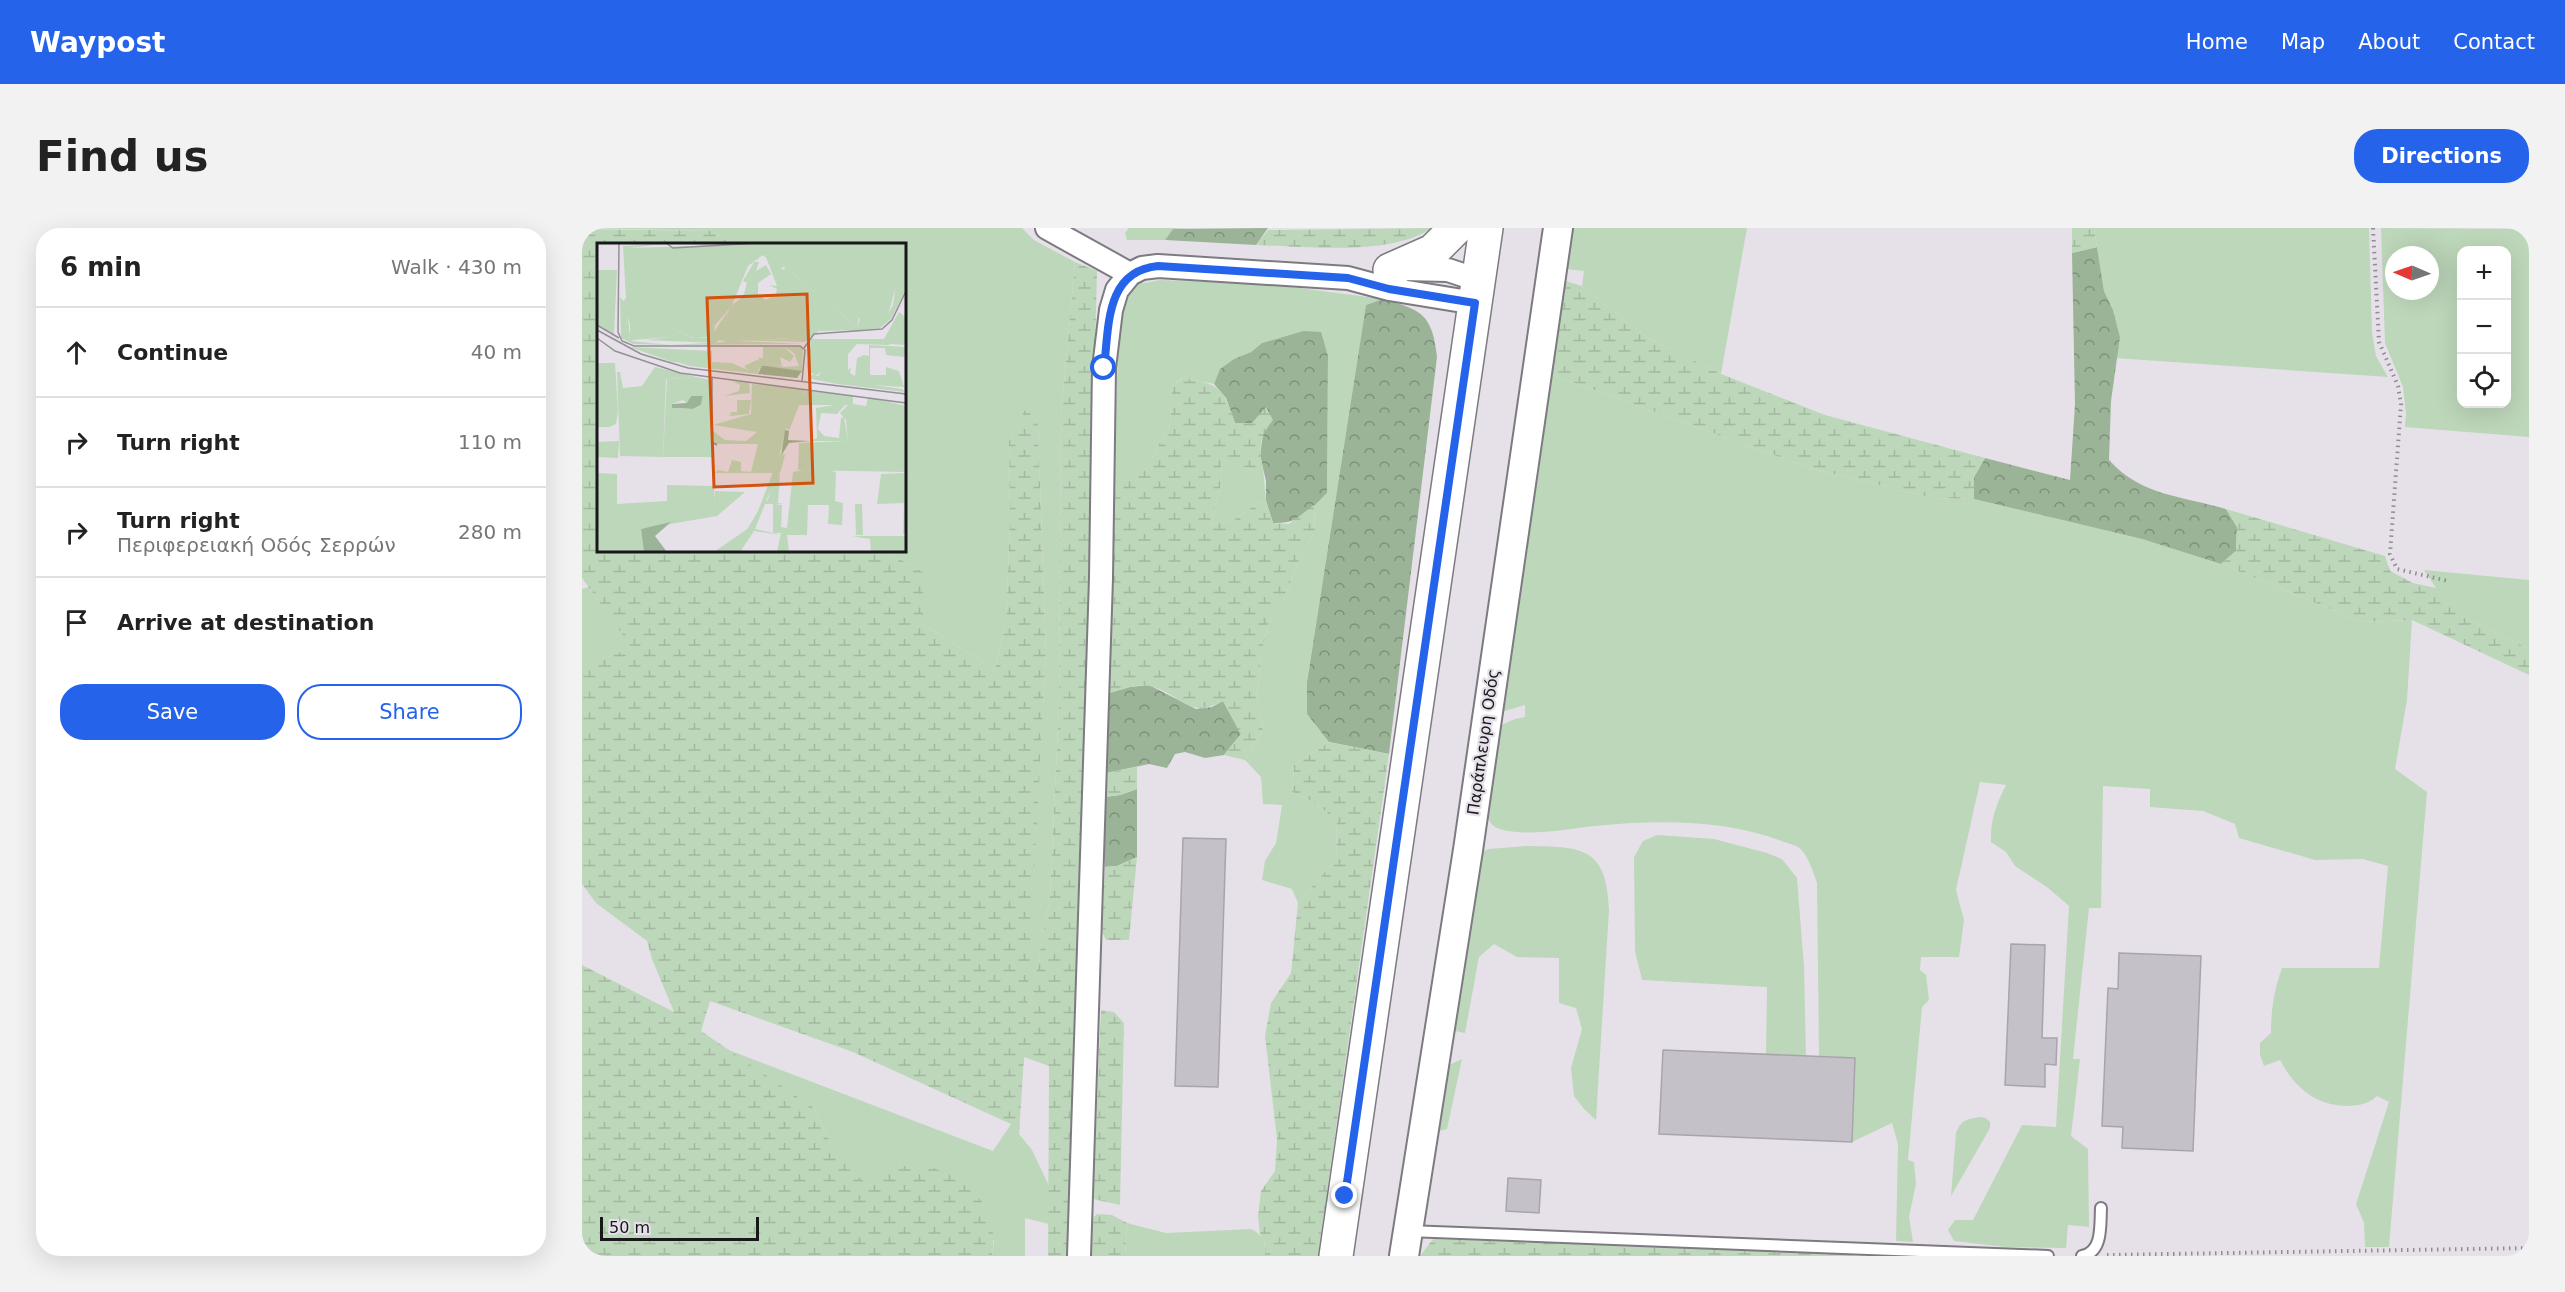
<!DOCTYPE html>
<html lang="en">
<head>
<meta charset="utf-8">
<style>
  :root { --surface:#fff; --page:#f2f2f2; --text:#222; --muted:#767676; --line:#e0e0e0; --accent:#2563eb }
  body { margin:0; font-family:"DejaVu Sans",sans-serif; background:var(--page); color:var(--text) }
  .controls { position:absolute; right:18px; top:18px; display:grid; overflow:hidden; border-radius:12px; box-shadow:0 6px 24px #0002 }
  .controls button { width:54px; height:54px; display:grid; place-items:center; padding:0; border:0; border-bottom:2px solid var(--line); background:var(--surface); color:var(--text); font:30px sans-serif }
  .compass { position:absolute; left:1803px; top:18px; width:54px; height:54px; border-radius:50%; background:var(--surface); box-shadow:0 6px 24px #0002; rotate:272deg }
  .scale { position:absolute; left:18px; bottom:15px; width:159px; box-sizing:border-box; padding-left:6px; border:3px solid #18171a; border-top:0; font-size:16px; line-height:21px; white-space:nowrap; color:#18171a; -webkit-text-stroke:4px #e6e1e9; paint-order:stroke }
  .stop { position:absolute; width:18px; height:18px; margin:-14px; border:4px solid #2563eb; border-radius:50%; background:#fff }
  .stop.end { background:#2563eb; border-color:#fff; box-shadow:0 2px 6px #0008 }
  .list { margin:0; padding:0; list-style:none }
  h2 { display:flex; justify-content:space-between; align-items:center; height:78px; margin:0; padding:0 24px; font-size:26px }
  h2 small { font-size:20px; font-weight:400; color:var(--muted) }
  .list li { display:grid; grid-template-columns:39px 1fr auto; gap:18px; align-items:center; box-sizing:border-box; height:90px; padding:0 24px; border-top:2px solid var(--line) }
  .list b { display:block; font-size:22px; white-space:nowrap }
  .list p { margin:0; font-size:20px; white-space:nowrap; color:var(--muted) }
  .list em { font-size:20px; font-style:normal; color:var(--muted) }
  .actions { display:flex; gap:12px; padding:18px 24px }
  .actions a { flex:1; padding:14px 0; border:2px solid var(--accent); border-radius:24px; text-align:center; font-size:21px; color:var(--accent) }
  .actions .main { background:var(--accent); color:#fff }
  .icon { flex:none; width:33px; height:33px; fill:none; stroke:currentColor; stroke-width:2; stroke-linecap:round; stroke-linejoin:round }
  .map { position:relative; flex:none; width:1947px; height:1028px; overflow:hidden; border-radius:24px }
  header { display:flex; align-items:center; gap:36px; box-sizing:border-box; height:84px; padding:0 30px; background:var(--accent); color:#fff }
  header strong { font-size:28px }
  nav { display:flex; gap:33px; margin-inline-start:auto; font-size:21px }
  .intro { display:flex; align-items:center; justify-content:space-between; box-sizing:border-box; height:144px; padding:0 36px }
  h1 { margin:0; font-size:42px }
  .button { padding:15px 27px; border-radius:24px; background:var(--accent); color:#fff; font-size:21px; font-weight:700 }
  main { display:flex; gap:36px; padding:0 36px }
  aside { flex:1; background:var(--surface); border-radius:24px; box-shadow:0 6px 24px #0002 }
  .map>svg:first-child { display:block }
</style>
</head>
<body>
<header>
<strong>Waypost</strong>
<nav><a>Home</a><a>Map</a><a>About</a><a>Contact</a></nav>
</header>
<div class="intro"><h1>Find us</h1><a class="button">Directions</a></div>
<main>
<aside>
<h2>6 min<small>Walk · 430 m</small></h2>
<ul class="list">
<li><svg class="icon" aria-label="ahead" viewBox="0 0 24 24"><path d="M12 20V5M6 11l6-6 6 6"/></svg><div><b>Continue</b></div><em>40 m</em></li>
<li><svg class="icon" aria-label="right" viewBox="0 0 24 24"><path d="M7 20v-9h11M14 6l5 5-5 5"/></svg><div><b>Turn right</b></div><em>110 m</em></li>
<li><svg class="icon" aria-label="right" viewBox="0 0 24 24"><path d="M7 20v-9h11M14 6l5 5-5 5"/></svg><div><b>Turn right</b><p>Περιφερειακή Οδός Σερρών</p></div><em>280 m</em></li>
<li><svg class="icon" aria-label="arrive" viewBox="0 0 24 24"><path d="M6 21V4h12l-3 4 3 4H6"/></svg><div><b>Arrive at destination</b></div></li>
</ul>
<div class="actions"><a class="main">Save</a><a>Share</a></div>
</aside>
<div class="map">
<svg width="1947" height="1028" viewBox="0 0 1947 1028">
  <defs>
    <pattern id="forest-crowns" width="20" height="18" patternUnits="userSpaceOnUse" patternTransform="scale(1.5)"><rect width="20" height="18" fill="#9bb497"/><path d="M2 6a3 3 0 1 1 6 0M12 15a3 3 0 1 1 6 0" fill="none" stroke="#7d917a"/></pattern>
    <pattern id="wetland-marsh" width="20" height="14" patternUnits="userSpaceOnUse" patternTransform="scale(1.5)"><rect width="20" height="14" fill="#bdd7ba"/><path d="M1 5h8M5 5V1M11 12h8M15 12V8" fill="none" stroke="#a2b89f"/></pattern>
  </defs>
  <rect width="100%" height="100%" fill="#e6e1e9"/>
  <g fill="#bdd7ba" fill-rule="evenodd">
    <path d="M0 0H440L452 12 493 34 479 187 477 476 468 669 443 807 464 426 456 197 445 179 427 213 428 294 424 393 413 442 341 396V344L303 323 322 322V16H151L131 3Z"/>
    <path d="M547 0H607L591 1 583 12H545L543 5Z"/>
    <path d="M990 0H1165L1139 146 1064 109 1000 58 1002 43 984 41Z"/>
    <path d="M1512 0H1787L1790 104 1794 128 1806 149 1533 130 1538 109 1531 82 1522 63Z"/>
    <path d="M1799 0 1947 1V209L1823 199 1824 186 1821 159 1803 115ZM1880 22H1924V176H1880ZM1812 27H1848V63H1812Z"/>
    <path d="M578 52 694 57 801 71 784 77 725 453V486L747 514 712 537 710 564 734 575 755 592 754 631 716 675 710 661 680 652 683 633 694 615 700 577 681 576 679 549 663 532 681 502 675 471 679 426 688 390 701 374 716 334 733 302 732 277 745 265 746 128 721 103 680 115 669 124 652 131 638 141 632 156 600 150 590 158 588 196 565 239 548 251 531 250 538 76 552 57Z"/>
    <path d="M965 145 1228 240 1350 270 1392 271 1560 311 1639 336 1780 394 1830 392 1825 472 1813 541 1845 564 1807 1019H1783L1782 995 1774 976 1807 874 1795 868C1779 884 1742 879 1725 865 1713 856 1705 845 1698 832L1682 838 1678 827V815L1689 805C1689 782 1692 762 1700 740H1797L1806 638 1781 631 1733 632 1657 610 1653 596 1621 583 1568 579V561L1521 558 1519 680H1507L1491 831H1498L1489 908 1506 921 1507 999 1486 997 1484 1020 1423 1019 1372 1013 1366 1002 1373 992H1391L1440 897 1474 899 1487 678 1465 659 1433 638 1424 624 1409 614C1408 592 1415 575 1424 557L1398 554 1374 662 1382 692 1377 729H1339L1338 742 1344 747 1347 772 1340 779 1326 932 1332 934 1334 956 1327 989 1331 1014 1314 1013 1316 916 1310 895 1270 914 1273 830 1237 828 1235 655C1231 644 1226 626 1216 619 1211 616 1204 615 1199 613 1142 591 1074 592 1013 598 986 601 944 609 918 601 910 599 906 592 904 585L915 499 933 491 943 489V477L916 485Z"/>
    <path d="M639 231 674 243 681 240 684 273 670 279 652 292 628 297 640 252Z"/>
    <path d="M1842 342 1947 352V421L1883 390 1858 366Z"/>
    <path d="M6 359 51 420 0 438V361Z"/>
    <path d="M1075 607 1132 611 1185 625 1200 631 1215 650 1222 739 1224 828 1184 826 1185 759 1060 752 1053 723 1052 629 1061 613Z"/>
    <path d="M944 618C998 619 1025 617 1027 682L1014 892 1002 881 992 868 989 840 1000 801 994 780 977 775V730L935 729 912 716 897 729 883 805 868 802 896 625 907 621Z"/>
    <path d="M144 821 411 923 429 896 450 922 467 958V996L443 990V1028H410L412 1013 320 939 287 958 265 940 248 914 232 880Z"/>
    <path d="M880 831 865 901 857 903 852 901 859 853 867 837Z"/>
    <path d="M1398 889 1404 890 1408 894V900L1369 968 1374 905C1379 892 1385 891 1398 889Z"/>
    <path d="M545 995 584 1005 669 1001C681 1007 684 1014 683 1028H543Z"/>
  </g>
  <g fill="url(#forest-crowns)">
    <path d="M686 0 674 17 583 12 591 1Z"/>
    <path d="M1515 19 1522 63 1531 82 1538 109 1529 173 1527 232C1559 268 1601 268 1644 281L1655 299 1654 323 1639 336 1560 311 1392 271V249L1403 230 1488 252 1493 176 1490 25Z"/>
    <path d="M801 71C840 82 850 86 855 129L807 526 747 514 725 486V454L784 77Z"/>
    <path d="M721 103 739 104 746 128 745 265C726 283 718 296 691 295L684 273V253L678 227 685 180 670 195H653L644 170 632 156 638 141 652 131 669 124 680 115Z"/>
    <path d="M567 457 614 481 630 479 641 473 659 506 642 527 623 530 603 524 593 526 585 540 567 536 524 545 527 465 548 459Z"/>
    <path d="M555 561V629L535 638 523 639 522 569 538 567Z"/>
  </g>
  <g fill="url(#wetland-marsh)">
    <path d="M850 0C807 29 724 18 674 17L686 2Z"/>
    <path d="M1490 0H1512L1515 19 1490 25Z"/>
    <path d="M0 1 131 3 151 16H16V322L303 323 341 344V396L413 442 424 393 428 294 427 213 445 178 456 197 464 426 444 800 468 669 477 476 479 187 493 34 515 43 490 1028H466L467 838 442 829 437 907 429 896 271 824 128 773 119 803 232 880 248 914 265 939 287 958C297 952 309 943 320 939 347 930 388 955 403 978 412 991 412 1014 410 1028H0V737L92 784 70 731 65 713 14 675 0 656V438L50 420 0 350Z"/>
    <path d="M984 53 1000 58 1064 109 1139 146 1243 187 1403 230 1392 249V271L1350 270 1228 240 965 145 978 67Z"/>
    <path d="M601 150C639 157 640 158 653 195H670L684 179 691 192C678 208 676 220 681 240L674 243 639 231 640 252 628 297 652 292 670 279 684 273 691 295 707 296 732 277 733 302 716 334 701 374 688 390 679 426 675 471 681 502 663 532 642 527 659 506 641 473C605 492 600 466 568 458 555 455 539 462 527 465L530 250H548L565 239 588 196 590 158Z"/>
    <path d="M1644 281 1803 328 1808 343 1831 355 1854 360 1883 390 1947 421V447L1830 392 1780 394 1639 336 1654 323 1655 299Z"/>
    <path d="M747 514 807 526 736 1028H683V1017L678 1006 676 988 679 963 693 943 695 911 683 808 689 775 709 745 716 675 754 631 755 593 734 575 710 564 712 537Z"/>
    <path d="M555 539V561L538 567 522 569 524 545Z"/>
    <path d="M555 629 547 712H524L520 704 523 639 535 638Z"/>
    <path d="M519 782 532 784 542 795 538 977 511 971Z"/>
    <path d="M515 986 530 987 545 995 543 1028H507V993Z"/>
    <path d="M851 1011 1266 1026 1273 1028H838Z"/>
  </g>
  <g fill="#c5c1c9" stroke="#a8a4ab" stroke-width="1.5">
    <path d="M601 610 644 611 636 859 593 858Z"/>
    <path d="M1429 716 1463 717 1460 810H1475L1474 837 1463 836V859L1423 857Z"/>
    <path d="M1537 725 1619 728 1611 923 1540 920 1541 899 1520 898 1526 760 1536 761Z"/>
    <path d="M1081 822 1273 830 1270 914 1077 906Z"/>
    <path d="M926 950 959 952 957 985 924 983Z"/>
  </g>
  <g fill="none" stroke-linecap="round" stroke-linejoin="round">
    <g stroke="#7e7a81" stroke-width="14">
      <g id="service">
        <path d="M826 1003 1466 1028"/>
        <path d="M1500 1028C1521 1024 1518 998 1519 980"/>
      </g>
    </g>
    <g stroke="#7e7a81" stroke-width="26">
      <g id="minor">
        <path d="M465 0 548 46"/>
        <path d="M822 41 866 42 896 52"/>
        <path d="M497 1028 519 350 522 140 529 82 535 62 548 46 560 40 576 38 766 50 807 61 893 75"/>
      </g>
    </g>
    <g stroke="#7e7a81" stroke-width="32">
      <path id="tertiary" d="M822 1028 886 622 976 0"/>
    </g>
    <g stroke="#7e7a81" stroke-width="36">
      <g id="primary">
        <path d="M808 42 851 23 874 0"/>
        <path d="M754 1028 904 0"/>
      </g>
    </g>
    <g stroke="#8f8c92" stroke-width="4" stroke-dasharray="1.5 4.5" stroke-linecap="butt">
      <path d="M1791 0 1797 114 1816 158 1819 176 1808 326 1815 341 1866 353"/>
      <path d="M1525 1027 1947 1020"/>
    </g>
    <use href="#service" stroke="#fff" stroke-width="10"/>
    <use href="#minor" stroke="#fff" stroke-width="22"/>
    <use href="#tertiary" stroke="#fff" stroke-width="28"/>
    <use href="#primary" stroke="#fff" stroke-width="33"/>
  </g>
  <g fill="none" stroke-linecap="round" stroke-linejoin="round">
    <path stroke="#2563eb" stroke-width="8" d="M522 140C527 99 523 43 576 38L766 50 807 61 893 75 763 968"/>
  </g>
  <g text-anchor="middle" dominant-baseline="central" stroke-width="4.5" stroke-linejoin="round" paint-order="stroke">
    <g font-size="16" fill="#18171a" stroke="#e6e1e9">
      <text transform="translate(901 514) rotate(-82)">Παράπλευρη Οδός</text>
    </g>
  </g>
  <g transform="translate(15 15)">
    <rect width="309" height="309" fill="#e6e1e9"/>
    <path d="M305 0 303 29 290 75 283 85 252 88 265 83 262 74 260 84 188 24 183 25 159 7 158 1ZM0 27H20L17 91 0 81ZM209 51 227 67 222 88 208 99 133 97 192 96 168 93 180 81 197 83 210 64ZM23 54 28 60 31 83 32 76V95H38L35 98 72 102 36 101 24 95ZM309 67V102L292 101 306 75ZM131 68 124 96 118 100 49 97 73 94 82 88 96 95H113ZM272 102 309 104 307 114 289 112 288 105H273V132H289V124L302 128 307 144 276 142 267 112 272 113ZM203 103 206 106 205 128 162 126 160 122 151 127 147 123 160 117 187 124 202 123 197 110 187 104ZM33 104 115 108V120L75 119ZM210 104H245L246 105 235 122 218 133 212 127ZM0 120H18L21 168 19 181 12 184H0ZM58 124 99 134 69 136 66 214 23 213 20 129H23L26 145 45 143ZM135 138 152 140 153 150 127 153 142 148 143 142ZM155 141 199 145 178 230H117L121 227 131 229 135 217 144 219V228L154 229 161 201H118L116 188 128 197 149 198 160 189 116 182 154 171ZM209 148 256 152V161L269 163 271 154 309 163V229L201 227 202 200 251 198 249 177 243 170 251 162H199ZM140 157H154L152 171 133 173 134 169H140ZM22 198 21 215 0 214V199ZM218 225 239 229 238 258 246 260 245 282 231 281 232 262H211L210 292H190L192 309H180L184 290H176V261L185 262 184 284 190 285 196 229ZM0 230 20 231V261L70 258V242L117 243 118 259V248L148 249 120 273 44 286 47 309H0ZM309 230V291H306L307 260 280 261 284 231ZM183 231 181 260 170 259 178 235ZM258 261H265L266 292H259ZM153 284 137 309H117ZM255 293H308V309H274L273 296Z" fill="#bdd7ba"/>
    <path d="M165 123H168L205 128 200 135 161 131ZM94 153H106L104 162 96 166 75 165V161L89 160ZM188 187 192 188 191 197 213 198 192 200 184 213ZM74 279 58 293 70 309H47L44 286Z" fill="#9bb497"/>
    <path d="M305 0H309V46L294 76 283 85 296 62ZM67 1 32 5 158 1 166 12 151 23 135 62 146 54 150 40 146 38 157 19H162L159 28 169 22 174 31 161 40V51L169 57 179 51 180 46 172 42 180 43 169 14 187 27 188 24 260 84 264 74 267 87 222 88 226 67 210 52V64L197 83 180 82 168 93 194 95 140 98 207 101 72 102 130 99 123 97 132 66 118 82 116 94 97 95 82 88 73 94 36 97 29 92 33 89V81L31 75 30 86 26 59 29 55 26 3ZM302 69 307 73 292 102 260 101 251 111V127L254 125 253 130 258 133 260 115 267 112 277 142 305 146 308 149 240 141 215 136 211 130 210 117 214 132 221 133 246 105H214L213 96H287ZM166 104H187L197 113 193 119 183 114 185 123 163 119 161 115H166ZM75 117 134 120 151 127 160 122 162 126 161 131 92 123ZM99 134 114 137 115 214H66L70 136ZM94 153H106L104 162 96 166 75 165V161L86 157 90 160ZM199 145 208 147 192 188 188 183ZM250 160 240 171 224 170 221 186 227 193 242 195 244 175 247 174 251 198H213L220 195 219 165ZM183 211 188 212 184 227 169 258 187 261H168L158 286 184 292 157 288 143 309H137L161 268Z" fill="#bdd7ba" fill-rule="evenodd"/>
    <path fill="none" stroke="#949096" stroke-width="1.5" d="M22 0 21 89 25 98 37 103H203L208 107 205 138M69 0 76 5 161 0M0 82 22 95M0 87 44 111 91 125 309 151M0 95 18 108 83 130 309 160M207 105 217 91 285 86 295 77 309 48M115 135V199L120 202"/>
    <path fill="#d3520d" fill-opacity="0.15" stroke="#d3520d" stroke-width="3" d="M210 51 216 240 117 244 110 55Z"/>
    <rect width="309" height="309" fill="none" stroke="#18171a" stroke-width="3"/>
  </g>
</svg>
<div class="controls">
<button>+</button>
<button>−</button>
<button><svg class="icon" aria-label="locate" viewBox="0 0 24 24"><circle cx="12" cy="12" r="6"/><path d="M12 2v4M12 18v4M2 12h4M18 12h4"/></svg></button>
</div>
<svg class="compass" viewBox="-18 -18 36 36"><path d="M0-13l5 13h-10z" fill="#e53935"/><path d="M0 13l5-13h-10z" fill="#767676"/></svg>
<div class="scale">50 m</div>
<div class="stop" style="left:522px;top:140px"></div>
<div class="stop end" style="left:763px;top:968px"></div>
</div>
</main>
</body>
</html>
